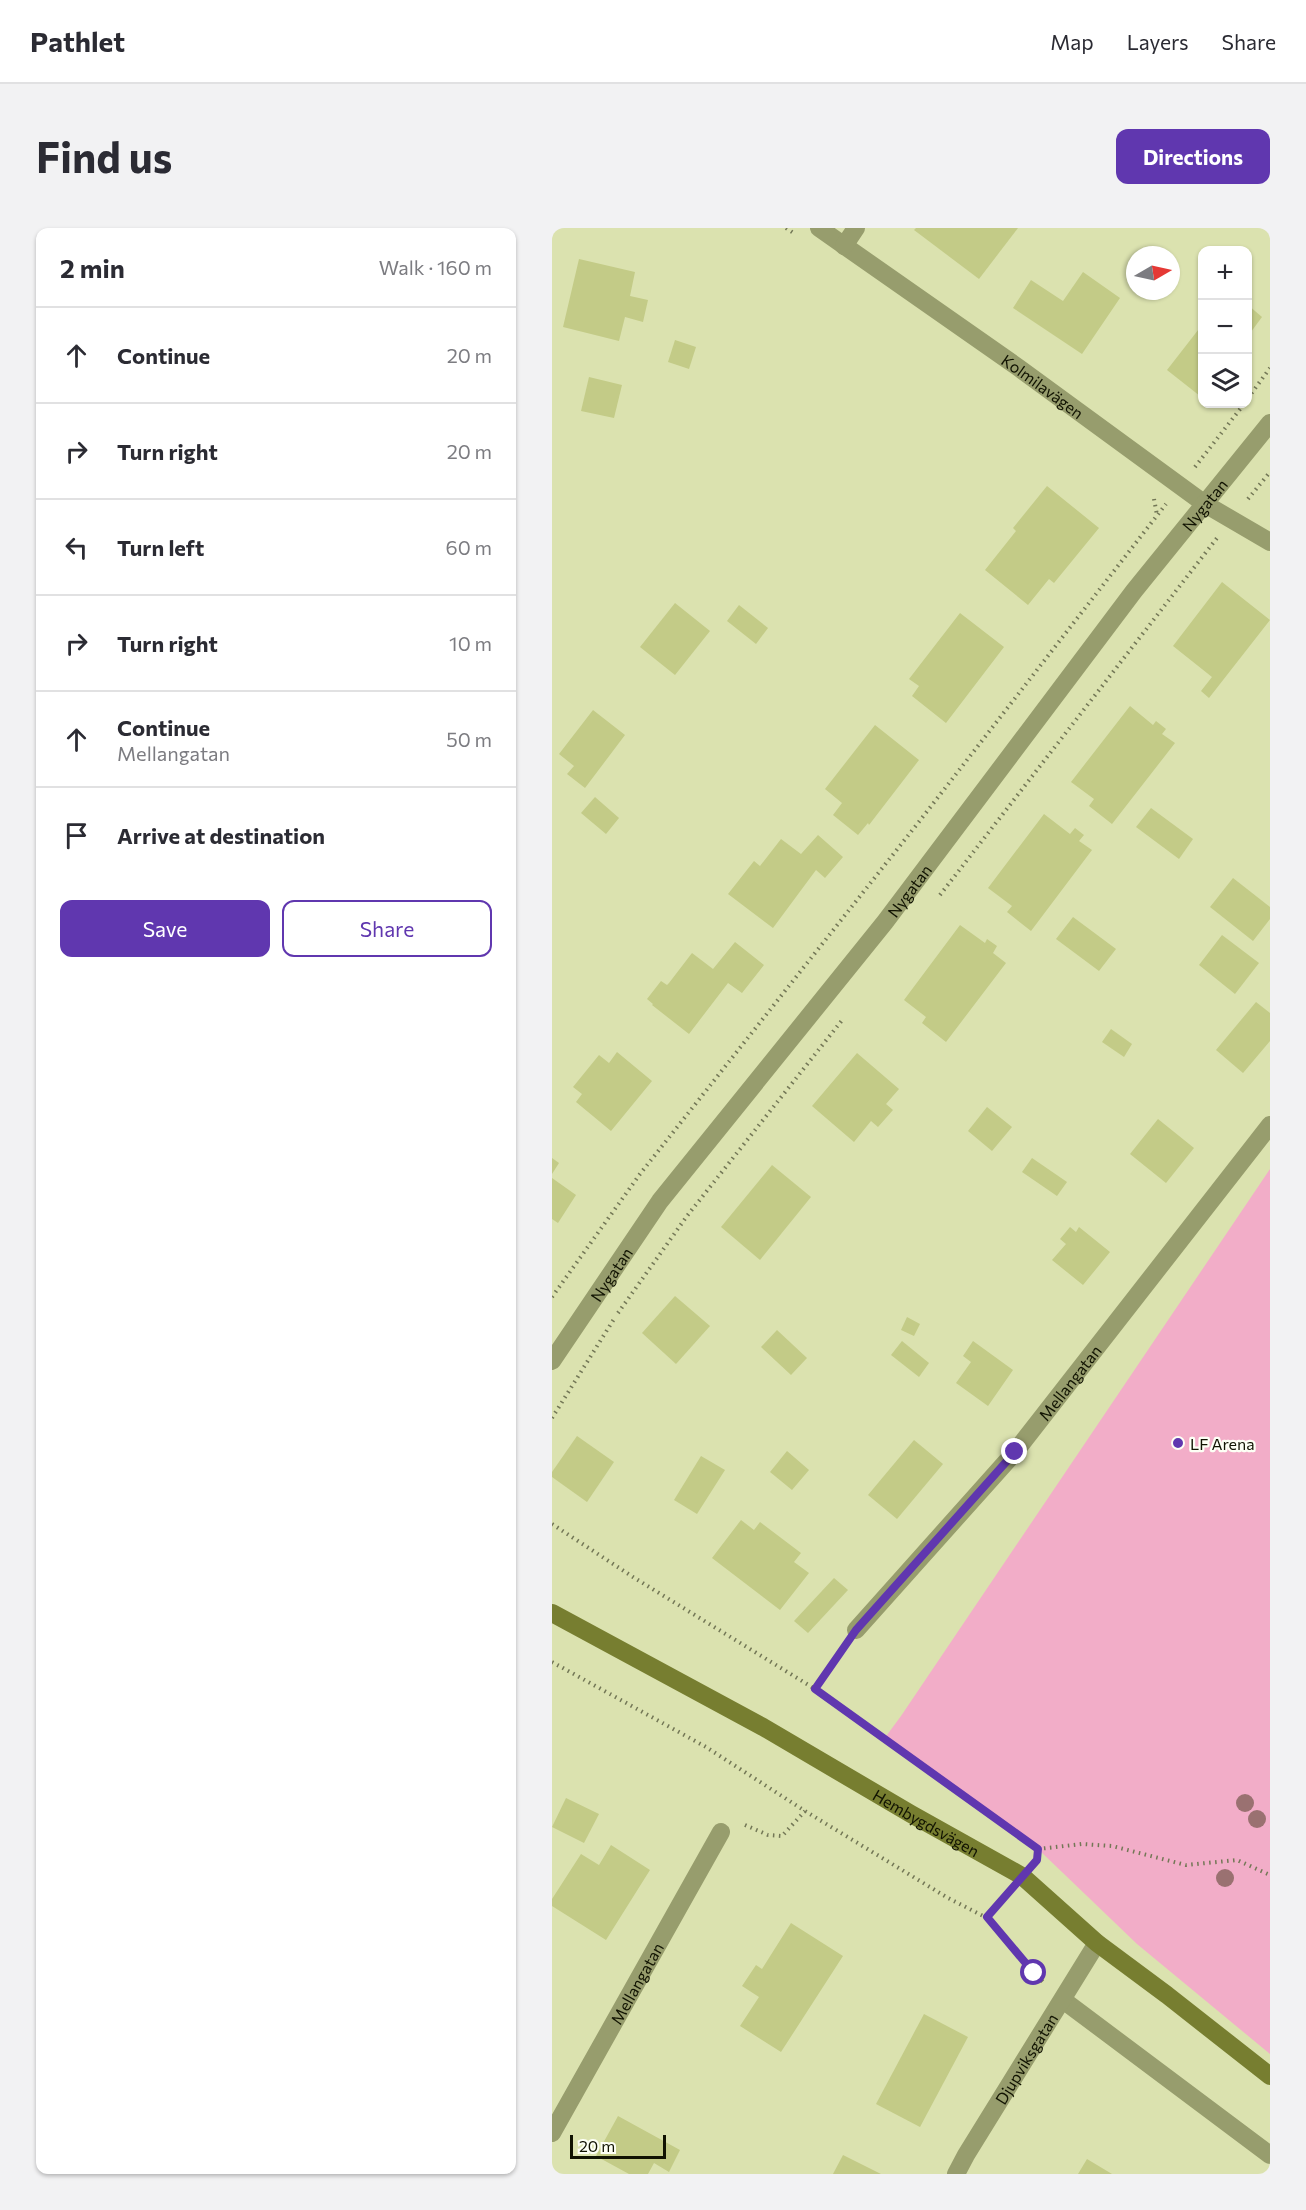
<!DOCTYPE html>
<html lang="en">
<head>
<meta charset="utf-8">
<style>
  :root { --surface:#fff; --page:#f2f2f3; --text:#2b2b33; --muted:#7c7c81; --line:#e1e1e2; --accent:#6037af }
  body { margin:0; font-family:Commissioner,sans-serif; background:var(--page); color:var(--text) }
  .controls { position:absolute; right:18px; top:18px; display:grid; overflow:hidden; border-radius:12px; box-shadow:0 2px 4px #0004 }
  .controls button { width:54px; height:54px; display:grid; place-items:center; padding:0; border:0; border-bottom:2px solid var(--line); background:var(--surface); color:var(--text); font:30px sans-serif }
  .compass { position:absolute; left:574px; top:18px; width:54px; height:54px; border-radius:50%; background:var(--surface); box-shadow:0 2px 4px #0004; rotate:81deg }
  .scale { position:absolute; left:18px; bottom:15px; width:96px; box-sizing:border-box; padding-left:6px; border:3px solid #111302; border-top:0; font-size:16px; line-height:21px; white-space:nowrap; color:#111302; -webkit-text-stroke:4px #fdfff5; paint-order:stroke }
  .stop { position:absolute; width:18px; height:18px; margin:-14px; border:4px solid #6037af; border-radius:50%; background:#fff }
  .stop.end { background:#6037af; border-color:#fff; box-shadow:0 2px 6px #0008 }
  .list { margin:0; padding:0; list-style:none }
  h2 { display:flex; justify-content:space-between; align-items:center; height:78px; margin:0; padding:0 24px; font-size:26px }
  h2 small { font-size:20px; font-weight:400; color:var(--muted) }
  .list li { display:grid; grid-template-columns:39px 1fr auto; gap:18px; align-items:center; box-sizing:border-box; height:96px; padding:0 24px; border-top:2px solid var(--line) }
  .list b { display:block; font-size:22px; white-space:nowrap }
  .list p { margin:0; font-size:20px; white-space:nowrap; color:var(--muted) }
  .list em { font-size:20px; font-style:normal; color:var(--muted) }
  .actions { display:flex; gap:12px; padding:18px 24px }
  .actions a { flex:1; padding:14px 0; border:2px solid var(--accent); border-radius:12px; text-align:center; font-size:21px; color:var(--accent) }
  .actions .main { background:var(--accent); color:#fff }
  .icon { flex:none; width:33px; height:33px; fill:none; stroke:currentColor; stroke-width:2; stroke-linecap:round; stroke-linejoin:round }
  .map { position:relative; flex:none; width:718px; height:1946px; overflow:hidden; border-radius:12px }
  header { display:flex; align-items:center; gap:36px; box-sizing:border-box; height:84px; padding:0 30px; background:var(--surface); border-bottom:2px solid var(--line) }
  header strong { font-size:28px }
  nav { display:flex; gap:33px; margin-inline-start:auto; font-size:21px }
  .intro { display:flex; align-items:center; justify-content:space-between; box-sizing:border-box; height:144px; padding:0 36px }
  h1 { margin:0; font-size:42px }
  .button { padding:15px 27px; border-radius:12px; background:var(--accent); color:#fff; font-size:21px; font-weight:700 }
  main { display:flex; gap:36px; padding:0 36px }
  aside { flex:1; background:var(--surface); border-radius:12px; box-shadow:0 2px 4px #0004 }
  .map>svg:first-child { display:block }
</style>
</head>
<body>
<header>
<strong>Pathlet</strong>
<nav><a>Map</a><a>Layers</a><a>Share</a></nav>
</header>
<div class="intro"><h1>Find us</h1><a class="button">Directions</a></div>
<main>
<aside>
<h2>2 min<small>Walk · 160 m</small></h2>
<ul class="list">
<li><svg class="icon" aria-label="ahead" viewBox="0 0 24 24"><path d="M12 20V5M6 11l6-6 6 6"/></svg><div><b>Continue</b></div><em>20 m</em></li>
<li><svg class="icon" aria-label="right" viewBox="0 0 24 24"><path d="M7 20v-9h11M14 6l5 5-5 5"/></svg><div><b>Turn right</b></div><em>20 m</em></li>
<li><svg class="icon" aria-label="left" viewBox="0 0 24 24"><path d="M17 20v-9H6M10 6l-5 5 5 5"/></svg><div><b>Turn left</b></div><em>60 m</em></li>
<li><svg class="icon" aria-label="right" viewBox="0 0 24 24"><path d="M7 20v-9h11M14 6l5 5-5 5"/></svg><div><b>Turn right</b></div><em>10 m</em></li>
<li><svg class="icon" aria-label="ahead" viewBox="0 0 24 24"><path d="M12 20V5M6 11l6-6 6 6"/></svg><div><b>Continue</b><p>Mellangatan</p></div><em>50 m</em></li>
<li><svg class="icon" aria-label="arrive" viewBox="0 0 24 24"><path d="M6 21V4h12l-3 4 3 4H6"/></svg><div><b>Arrive at destination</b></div></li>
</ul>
<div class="actions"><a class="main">Save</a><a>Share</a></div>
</aside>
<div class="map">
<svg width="718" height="1946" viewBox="0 0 718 1946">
  <rect width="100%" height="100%" fill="#dbe2af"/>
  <path fill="#f2adc8" d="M718 941V1826L585 1716 486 1621 332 1511 349 1488Z"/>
  <g fill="#c3cb87">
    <path d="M364 0H466L427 51 362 2Z"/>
    <path d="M27 31 83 44 78 68 96 72 91 94 73 89 67 113 11 99Z"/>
    <path d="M531 44 568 70 530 126 461 80 479 52 511 73Z"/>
    <path d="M696 77 710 89 696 108Z"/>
    <path d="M650 97V165L648 168 615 142Z"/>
    <path d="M123 112 144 119 137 141 116 134Z"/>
    <path d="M37 149 70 157 62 190 29 183Z"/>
    <path d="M495 258 547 300 502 355 497 351 476 377 433 342 464 303 461 300Z"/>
    <path d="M670 354 718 392 657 470 649 463 660 449 621 418Z"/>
    <path d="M123 375 158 403 123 447 88 419Z"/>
    <path d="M187 377 216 400 204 416 175 393Z"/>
    <path d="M408 385 452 419 394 495 360 468 367 458 357 451Z"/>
    <path d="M578 478 601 497 604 493 614 501 610 506 623 515 560 596 537 578 542 571 519 554Z"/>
    <path d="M41 482 73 507 33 560 15 546 22 538 7 526Z"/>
    <path d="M323 497 367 532 317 597 316 595 306 607 281 587 290 575 273 561Z"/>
    <path d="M43 569 67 590 54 606 29 585Z"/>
    <path d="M599 580 641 611 627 631 584 599Z"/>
    <path d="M492 586 518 606 523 600 532 607 527 613 540 622 479 703 455 684 460 678 436 660Z"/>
    <path d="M266 607 291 629 273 650 264 642 221 700 176 666 202 633 208 638 229 611 249 626Z"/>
    <path d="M681 650 718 679V691L701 713 658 679Z"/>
    <path d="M521 689 564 721 547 743 504 711Z"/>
    <path d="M408 697 433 715 435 711 445 718 441 725 454 735 394 814 370 795 374 789 352 772Z"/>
    <path d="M670 707 707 735 683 766 647 737Z"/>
    <path d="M183 714 212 737 190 765 176 755 137 806 100 777 101 776 95 771 109 753 115 757 117 755 140 725 161 741Z"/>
    <path d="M704 774 718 785V813L691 845 664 822Z"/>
    <path d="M559 801 580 816 572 829 550 814Z"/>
    <path d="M65 824 100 853 59 903 24 874 30 866 21 859 47 827 57 835Z"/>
    <path d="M305 825 347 861 334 876 341 882 326 899 319 893 302 914 260 878Z"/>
    <path d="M435 879 460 899 440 923 416 903Z"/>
    <path d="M606 891 642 920 614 955 578 926Z"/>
    <path d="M0 930 7 935 0 946Z"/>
    <path d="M480 930 515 954 505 968 470 944Z"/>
    <path d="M220 937 259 969 208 1032 169 999Z"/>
    <path d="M0 950 24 967 6 995 0 991Z"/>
    <path d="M518 999 524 1004 527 999 558 1024 531 1057 500 1032 514 1016 508 1011Z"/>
    <path d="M123 1068 158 1098 124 1136 90 1105Z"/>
    <path d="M355 1089 368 1096 362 1108 349 1102Z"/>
    <path d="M225 1102 255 1130 239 1147 209 1119Z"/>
    <path d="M350 1113 377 1135 367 1149 339 1127Z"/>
    <path d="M421 1113 461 1142 436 1178 404 1155 419 1134 411 1128Z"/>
    <path d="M25 1208 62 1234 35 1274 0 1249V1244Z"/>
    <path d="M362 1212 391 1236 345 1291 316 1267Z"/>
    <path d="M235 1223 257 1242 240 1262 218 1244Z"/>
    <path d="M149 1228 173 1242 145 1286 122 1272Z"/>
    <path d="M189 1292 202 1302 208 1294 249 1325 242 1334 257 1345 228 1382 160 1330Z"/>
    <path d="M282 1350 296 1362 256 1405 242 1393Z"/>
    <path d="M14 1570 47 1586 32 1615 0 1599Z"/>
    <path d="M59 1617 98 1642 54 1712 0 1678V1671L29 1626 47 1637Z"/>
    <path d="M239 1695 291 1728 229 1824 188 1798 207 1769 190 1758 204 1737 210 1741Z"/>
    <path d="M372 1786 416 1809 368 1899 324 1876Z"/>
    <path d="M66 1888 128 1922 117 1944 102 1935 96 1946H77L44 1928Z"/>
    <path d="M291 1927 329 1946H281Z"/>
    <path d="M535 1931 560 1946H526Z"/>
  </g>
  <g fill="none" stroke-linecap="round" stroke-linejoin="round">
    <g stroke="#737756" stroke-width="4" stroke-dasharray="1.5 4.5" stroke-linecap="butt">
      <path d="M234 0 243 6"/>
      <path d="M696 170 718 140"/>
      <path d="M643 239 692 176"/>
      <path d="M602 271 605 287"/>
      <path d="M696 271 718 244"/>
      <path d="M388 667 665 310"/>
      <path d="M0 1069 88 946 366 595 614 276"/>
      <path d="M66 1085 135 988 291 791"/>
      <path d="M0 1190 62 1091"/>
      <path d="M0 1296 81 1349 263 1461 486 1621 485 1629"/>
      <path d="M0 1434 154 1519 253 1583 396 1670 435 1690 491 1754"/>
      <path d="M263 1461 290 1422"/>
      <path d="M193 1597 216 1607 230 1608 253 1583"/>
      <path d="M486 1621 530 1616 560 1618 634 1637 685 1632 718 1647"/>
      <path d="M435 1690 454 1667"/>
    </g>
    <g stroke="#979d6d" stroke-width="18">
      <path id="s1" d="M267 0 467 140 653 276 718 314"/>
      <path d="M292 18 304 0"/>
      <path id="s2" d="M0 1133 108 973 333 694 582 363 718 195"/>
      <path id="s3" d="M304 1402 463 1224 718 897"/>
      <path d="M511 1772 718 1927"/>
      <path id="s4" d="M0 1905 169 1604"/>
      <path id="s5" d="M404 1946 414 1927 545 1715"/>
    </g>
    <path stroke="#777e30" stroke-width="18" id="s6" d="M0 1385 211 1499 359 1586 470 1648 545 1715 615 1767 718 1848"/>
  </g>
  <g fill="#9a7171">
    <circle cx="693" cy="1575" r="9"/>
    <circle cx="705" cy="1591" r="9"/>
    <circle cx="673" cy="1650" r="9"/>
  </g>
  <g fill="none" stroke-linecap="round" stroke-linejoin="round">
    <path stroke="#6037af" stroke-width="8" d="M463 1224 304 1402 263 1461 486 1621 485 1632 435 1689 482 1745"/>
  </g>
  <circle fill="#6037af" stroke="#fdfff5" stroke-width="2" cx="626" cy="1215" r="6"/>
  <g text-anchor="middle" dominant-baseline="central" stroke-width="4.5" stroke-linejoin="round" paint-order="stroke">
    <g font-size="16" fill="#111302" stroke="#fdfff5">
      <text stroke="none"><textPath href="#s1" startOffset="274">Kolmilavägen</textPath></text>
      <text stroke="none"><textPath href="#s2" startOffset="1077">Nygatan</textPath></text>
      <text stroke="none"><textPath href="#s2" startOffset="591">Nygatan</textPath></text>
      <text stroke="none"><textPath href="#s2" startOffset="105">Nygatan</textPath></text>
      <text stroke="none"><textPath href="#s3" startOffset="327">Mellangatan</textPath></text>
      <text stroke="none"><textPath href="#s6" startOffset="429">Hembygdsvägen</textPath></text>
      <text stroke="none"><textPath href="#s4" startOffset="172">Mellangatan</textPath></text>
      <text stroke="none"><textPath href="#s5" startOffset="135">Djupviksgatan</textPath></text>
    </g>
    <g font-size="16" fill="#111302" stroke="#fdfff5" text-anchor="start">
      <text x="638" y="1215">LF Arena</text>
    </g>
  </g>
</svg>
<div class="controls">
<button>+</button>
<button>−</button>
<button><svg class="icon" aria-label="layers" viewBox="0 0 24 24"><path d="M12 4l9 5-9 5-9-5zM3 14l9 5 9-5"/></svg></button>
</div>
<svg class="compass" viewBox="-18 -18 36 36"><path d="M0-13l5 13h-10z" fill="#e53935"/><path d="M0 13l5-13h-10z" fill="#7c7c81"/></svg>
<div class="scale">20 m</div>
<div class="stop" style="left:482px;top:1745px"></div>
<div class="stop end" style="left:463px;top:1224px"></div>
</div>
</main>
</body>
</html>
